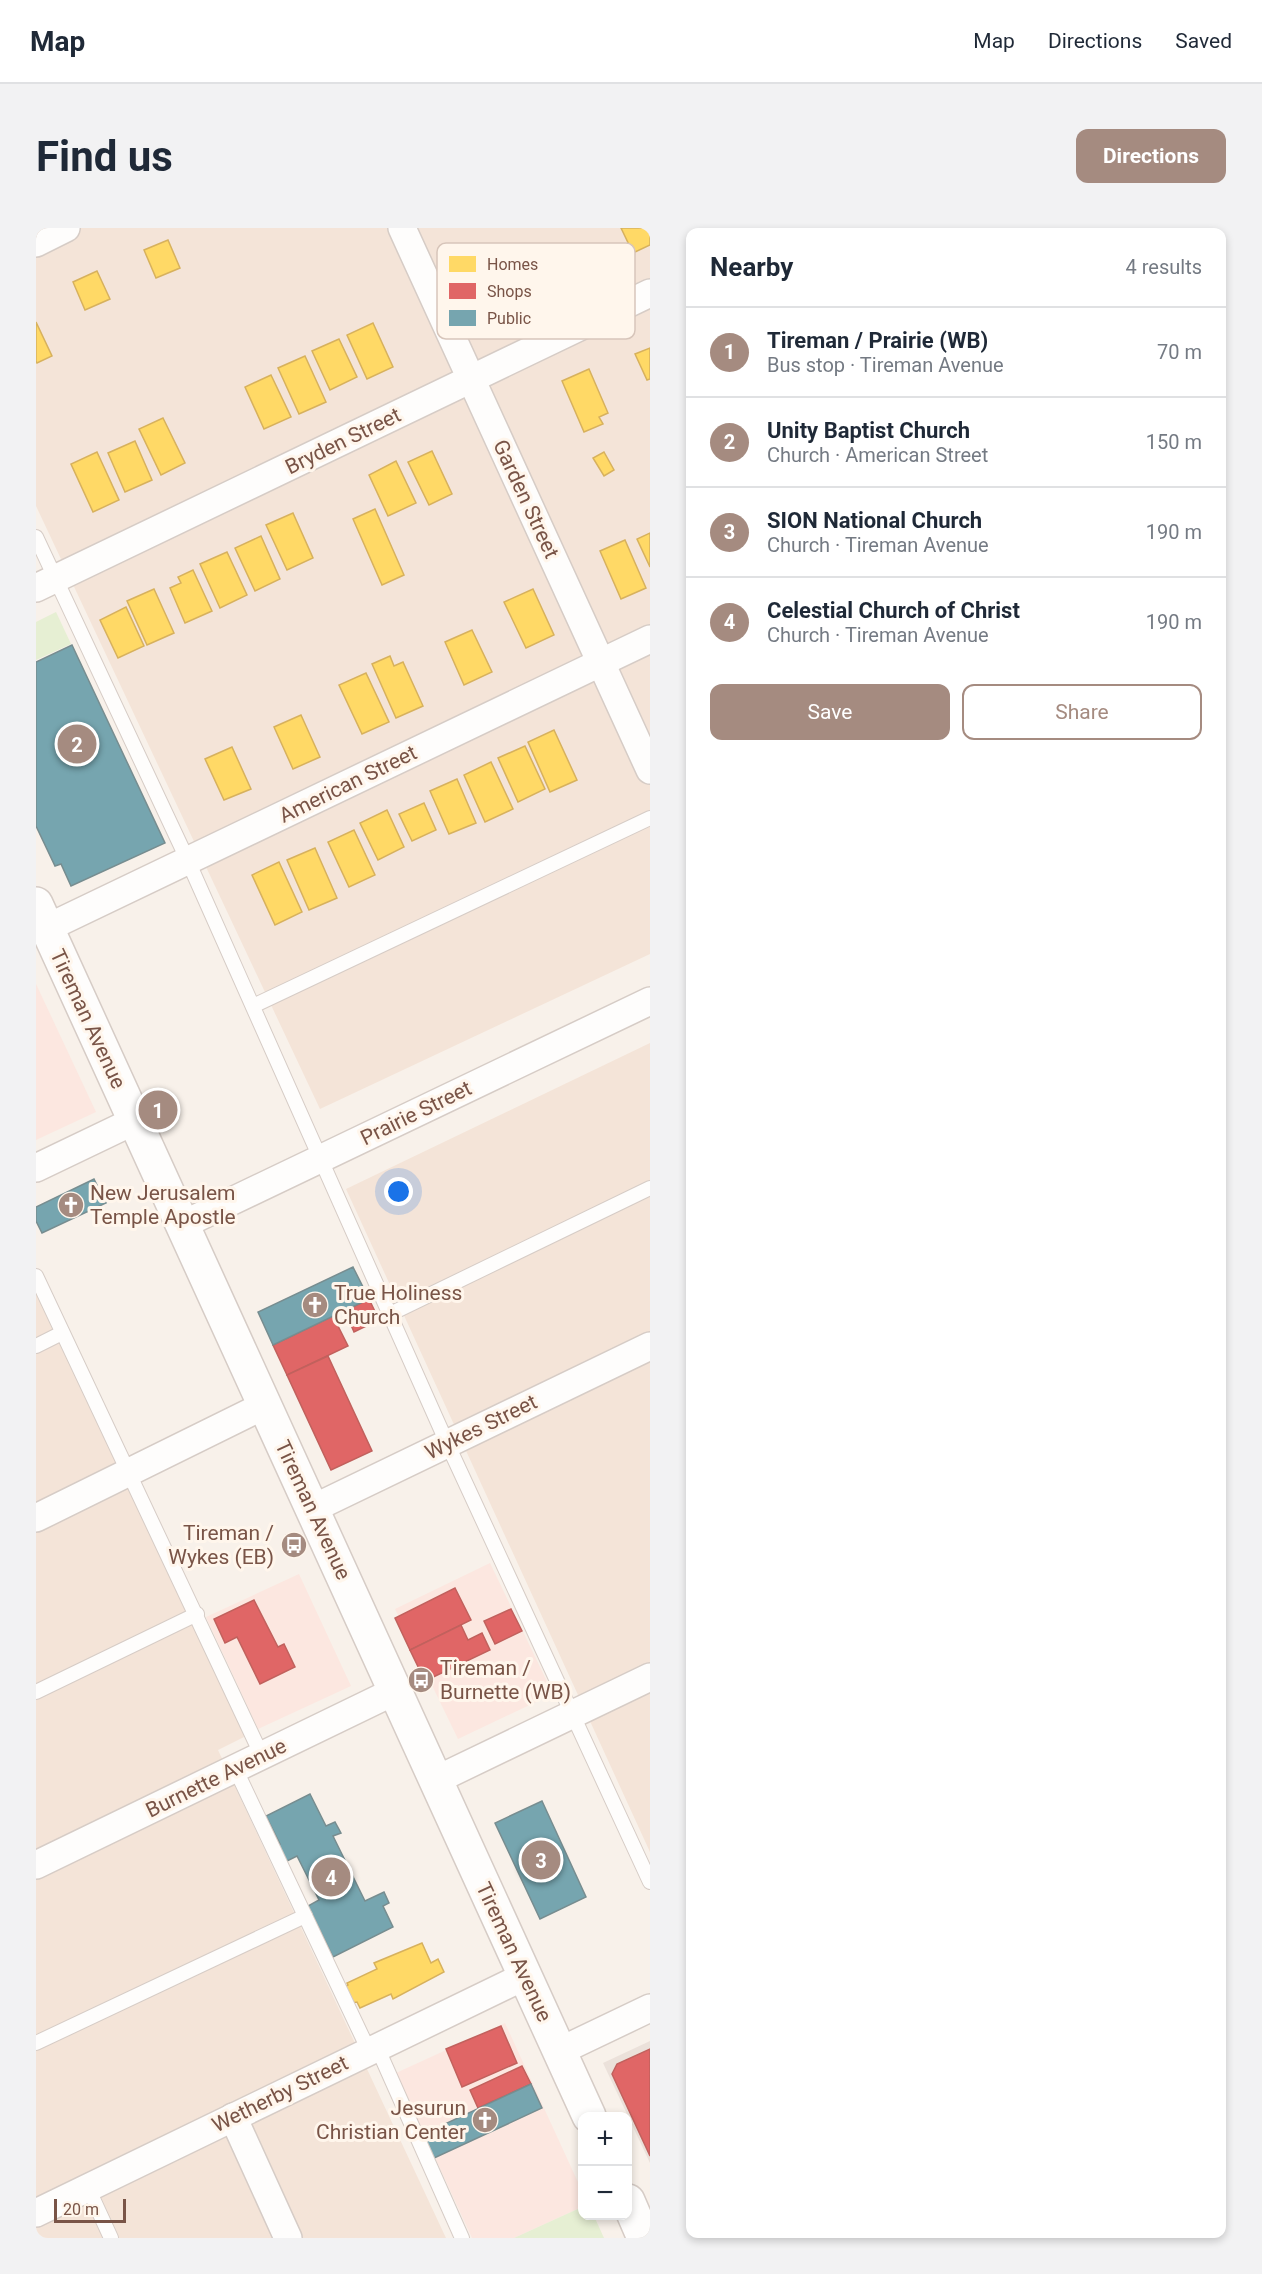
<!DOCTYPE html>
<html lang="en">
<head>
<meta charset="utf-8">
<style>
  :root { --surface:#fff; --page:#f2f2f3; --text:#1f2937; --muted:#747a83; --line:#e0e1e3; --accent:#a58b80 }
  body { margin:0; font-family:Roboto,sans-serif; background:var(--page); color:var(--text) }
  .controls { position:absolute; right:18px; bottom:18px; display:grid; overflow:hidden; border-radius:12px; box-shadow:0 3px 9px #0003 }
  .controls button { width:54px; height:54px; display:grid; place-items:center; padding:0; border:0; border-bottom:2px solid var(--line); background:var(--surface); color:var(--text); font:30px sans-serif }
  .scale { position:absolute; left:18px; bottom:15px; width:72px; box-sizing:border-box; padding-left:6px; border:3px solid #795447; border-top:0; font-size:16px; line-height:21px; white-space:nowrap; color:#795447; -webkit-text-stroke:4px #fff6ec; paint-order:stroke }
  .you { position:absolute; left:363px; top:964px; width:21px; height:21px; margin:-15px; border:4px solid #fff; border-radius:50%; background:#1a73e8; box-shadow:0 0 0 9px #1a73e833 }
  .badge { display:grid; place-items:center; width:39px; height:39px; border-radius:50%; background:var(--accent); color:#fff; font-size:20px; font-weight:700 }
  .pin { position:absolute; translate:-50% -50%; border:3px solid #fff; box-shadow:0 2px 6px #0006 }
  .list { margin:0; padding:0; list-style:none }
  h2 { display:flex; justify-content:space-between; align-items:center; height:78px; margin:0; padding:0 24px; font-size:26px }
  h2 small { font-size:20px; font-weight:400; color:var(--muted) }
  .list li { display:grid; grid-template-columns:39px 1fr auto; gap:18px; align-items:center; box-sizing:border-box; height:90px; padding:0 24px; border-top:2px solid var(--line) }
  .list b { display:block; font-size:22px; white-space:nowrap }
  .list p { margin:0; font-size:20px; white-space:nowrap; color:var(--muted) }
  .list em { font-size:20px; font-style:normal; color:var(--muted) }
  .actions { display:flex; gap:12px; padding:18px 24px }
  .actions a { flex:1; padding:14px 0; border:2px solid var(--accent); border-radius:12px; text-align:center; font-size:21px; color:var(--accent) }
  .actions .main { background:var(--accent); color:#fff }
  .map { position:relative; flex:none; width:614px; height:2010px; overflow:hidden; border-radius:12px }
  header { display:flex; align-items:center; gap:36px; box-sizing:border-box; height:84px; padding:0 30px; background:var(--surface); border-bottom:2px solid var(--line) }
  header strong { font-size:28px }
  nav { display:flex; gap:33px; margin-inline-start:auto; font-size:21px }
  .intro { display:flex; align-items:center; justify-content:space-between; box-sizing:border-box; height:144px; padding:0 36px }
  h1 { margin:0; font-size:42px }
  .button { padding:15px 27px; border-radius:12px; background:var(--accent); color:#fff; font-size:21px; font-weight:700 }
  main { display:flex; gap:36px; padding:0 36px }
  aside { flex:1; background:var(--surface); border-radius:12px; box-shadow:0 3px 9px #0003 }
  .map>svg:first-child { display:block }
</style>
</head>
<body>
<header>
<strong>Map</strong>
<nav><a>Map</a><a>Directions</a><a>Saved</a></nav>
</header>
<div class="intro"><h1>Find us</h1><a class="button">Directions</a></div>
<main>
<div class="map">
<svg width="614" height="2010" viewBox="0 0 614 2010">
  <rect width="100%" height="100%" fill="#f8f1ea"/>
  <g fill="#f4e4d8">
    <path d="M0 0H614V726L284 881 0 278Z"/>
    <path d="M614 815V1624L310 961Z"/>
    <path d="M0 1057 210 1508 182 1522 410 2010H0Z"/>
  </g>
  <g fill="#fce7e0">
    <path d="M0 756 60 884 0 912Z"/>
    <path d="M454 1335 517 1466 422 1511 359 1381Z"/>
    <path d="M263 1346 315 1458 222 1501 170 1389Z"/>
    <path d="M469 1795 546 1963V1979L478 2010H436L360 1845Z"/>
  </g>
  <path fill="#ebe1da" d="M614 1813V1935L567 1835Z"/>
  <g fill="#e6efd3">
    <path d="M20 384 35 416 0 432V394Z"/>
    <path d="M546 1979V1988H558L568 2010H478Z"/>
  </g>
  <g fill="#ffd966" stroke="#d7b15d" stroke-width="1.5">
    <path d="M585 0H614V17L597 25Z"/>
    <path d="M132 12 144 40 120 50 108 22Z"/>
    <path d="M61 43 74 71 49 82 37 54Z"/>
    <path d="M0 94 16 128 1 135 0 133Z"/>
    <path d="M337 95 357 139 331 151 311 107Z"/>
    <path d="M303 111 321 149 294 162 276 123Z"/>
    <path d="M614 120V151L611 152 599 126Z"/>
    <path d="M269 128 290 174 263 186 242 140Z"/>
    <path d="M553 141 572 185 563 189 567 196 548 204 526 153Z"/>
    <path d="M235 147 255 189 228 201 209 159Z"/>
    <path d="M127 190 149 235 125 247 103 201Z"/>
    <path d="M99 213 116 252 89 264 72 225Z"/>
    <path d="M396 223 416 266 393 277 372 234Z"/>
    <path d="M61 224 83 272 57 284 35 236Z"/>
    <path d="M568 224 578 242 568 248 557 230Z"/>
    <path d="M360 233 380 275 352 288 333 247Z"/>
    <path d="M339 281 368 347 346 357 317 291Z"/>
    <path d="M257 285 277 330 251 342 230 297Z"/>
    <path d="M614 305V339L601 311Z"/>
    <path d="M225 308 244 351 219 363 199 320Z"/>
    <path d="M589 312 610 360 585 371 564 323Z"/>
    <path d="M191 324 211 367 184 380 164 336Z"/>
    <path d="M157 342 176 383 149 395 134 360 145 355 142 349Z"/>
    <path d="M118 361 138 405 111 417 91 373Z"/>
    <path d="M497 361 518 407 490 420 468 374Z"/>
    <path d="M90 379 108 418 82 430 64 392Z"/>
    <path d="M436 402 456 444 428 457 409 414Z"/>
    <path d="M354 428 358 438 367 434 387 478 360 490 336 436Z"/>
    <path d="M330 445 353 494 326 506 303 457Z"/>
    <path d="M265 487 284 529 257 541 238 499Z"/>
    <path d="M518 502 541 552 514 564 492 514Z"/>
    <path d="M489 518 509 561 482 574 462 530Z"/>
    <path d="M196 519 215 561 188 572 169 531Z"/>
    <path d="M455 534 477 581 449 594 428 547Z"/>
    <path d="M421 551 440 595 413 606 394 563Z"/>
    <path d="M388 575 400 602 376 613 363 586Z"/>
    <path d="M351 582 368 619 342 632 324 595Z"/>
    <path d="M318 602 339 647 313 659 292 614Z"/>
    <path d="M279 620 301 670 273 682 251 632Z"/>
    <path d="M243 634 266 684 239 697 216 647Z"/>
    <path d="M386 1715 395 1735 402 1731 408 1744 357 1771 355 1766 324 1780 321 1774 316 1775 308 1759 312 1757 311 1755 341 1741 338 1735Z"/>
  </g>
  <g fill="#e06666" stroke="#c1615d" stroke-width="1.5">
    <path d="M333 1071 343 1092 318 1104 309 1083Z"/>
    <path d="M297 1088 312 1118 251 1147 237 1117Z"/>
    <path d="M292 1128 336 1223 295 1242 251 1147Z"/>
    <path d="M419 1360 435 1392 374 1422 359 1390Z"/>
    <path d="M218 1372 242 1419 248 1416 259 1439 224 1456 201 1409 189 1415 178 1391Z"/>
    <path d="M475 1381 486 1403 459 1416 448 1393Z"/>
    <path d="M425 1397 432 1412 446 1405 454 1422 389 1453 374 1422Z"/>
    <path d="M465 1798 481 1835 426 1859 410 1821Z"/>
    <path d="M614 1821V1928L576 1846 581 1836Z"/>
    <path d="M486 1838 495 1856 442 1880 434 1862Z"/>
  </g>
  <g fill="#76a5af" stroke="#778d90" stroke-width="1.5">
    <path d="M36 417 129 615 35 658 25 636 19 638 0 598V434Z"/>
    <path d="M58 951 70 975 6 1005 0 993V979Z"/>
    <path d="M317 1039 333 1071 237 1117 222 1084Z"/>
    <path d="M274 1566 290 1598 299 1594 305 1605 297 1608 329 1673 348 1664 353 1675 347 1678 357 1699 297 1729 272 1678 283 1672 261 1628 247 1635 239 1618 244 1616 230 1588Z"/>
    <path d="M506 1573 550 1669 504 1691 459 1595Z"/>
    <path d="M495 1856 506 1880 396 1931 385 1907Z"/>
  </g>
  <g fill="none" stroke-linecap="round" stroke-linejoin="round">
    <g stroke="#d6ccc6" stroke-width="16">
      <g id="service">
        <path d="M0 309 152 633 411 1215 614 1654"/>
        <path d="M217 778 614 590"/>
        <path d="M0 1048 226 1528"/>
        <path d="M354 1086 614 960"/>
        <path d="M0 1118 26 1105"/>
        <path d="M0 1464 161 1386"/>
        <path d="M199 1540 333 1823"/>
        <path d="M0 1815 269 1688"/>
        <path d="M341 1819 426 2010"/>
        <path d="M52 1960 75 2010"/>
      </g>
    </g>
    <g stroke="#d6ccc6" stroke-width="30">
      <g id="minor">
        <path d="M366 0 614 542"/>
        <path d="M0 15 30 0"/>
        <path d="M0 360 614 65"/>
        <path d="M11 700 614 411"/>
        <path d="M0 940 98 893"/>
        <path d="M146 997 614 773"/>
        <path d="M276 1281 614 1118"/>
        <path d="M0 1290 229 1177"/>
        <path d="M400 1552 614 1449"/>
        <path d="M0 1637 359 1463"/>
        <path d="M524 1823 614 1780"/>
        <path d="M197 1889 252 2010"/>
        <path d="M0 1985 489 1748"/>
      </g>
    </g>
    <g stroke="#d6ccc6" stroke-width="36">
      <g id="tertiary">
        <path d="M0 676 553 1888"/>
        <path d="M592 1973 608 2010"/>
      </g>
    </g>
    <use href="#service" stroke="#fefdfc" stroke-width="14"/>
    <use href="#minor" stroke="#fefdfc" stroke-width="27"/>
    <use href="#tertiary" stroke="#fefdfc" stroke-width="33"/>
  </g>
  <defs>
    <g id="church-disc" transform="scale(1.35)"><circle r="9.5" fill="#a58b80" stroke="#fff6ec"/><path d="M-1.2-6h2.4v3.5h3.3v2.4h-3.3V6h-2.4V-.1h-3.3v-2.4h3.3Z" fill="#fff"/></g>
    <g id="bus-disc" transform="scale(1.35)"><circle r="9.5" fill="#a58b80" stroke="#fff6ec"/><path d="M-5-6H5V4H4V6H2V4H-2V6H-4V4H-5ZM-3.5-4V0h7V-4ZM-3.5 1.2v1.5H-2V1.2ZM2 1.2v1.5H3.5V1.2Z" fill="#fff"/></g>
  </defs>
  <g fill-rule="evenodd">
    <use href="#church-disc" x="35" y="977"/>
    <use href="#church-disc" x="279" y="1077"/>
    <use href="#bus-disc" x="258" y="1317"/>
    <use href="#bus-disc" x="385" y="1452"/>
    <use href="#church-disc" x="449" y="1892"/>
  </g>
  <g text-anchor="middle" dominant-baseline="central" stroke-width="6" stroke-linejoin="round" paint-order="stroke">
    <g font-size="21" fill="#795447" stroke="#fff6ec">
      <text transform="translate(307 213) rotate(-26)">Bryden Street</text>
      <text transform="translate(490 271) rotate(65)">Garden Street</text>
      <text transform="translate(312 556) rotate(-26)">American Street</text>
      <text transform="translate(52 791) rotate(65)">Tireman Avenue</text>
      <text transform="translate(380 885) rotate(-26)">Prairie Street</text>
      <text transform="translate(445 1199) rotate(-26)">Wykes Street</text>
      <text transform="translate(277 1282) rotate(65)">Tireman Avenue</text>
      <text transform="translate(180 1550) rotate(-26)">Burnette Avenue</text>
      <text transform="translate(478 1724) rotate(65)">Tireman Avenue</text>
      <text transform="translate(244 1866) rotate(-26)">Wetherby Street</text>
    </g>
    <g font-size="21" fill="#795447" stroke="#fff6ec" text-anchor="start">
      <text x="54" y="965">New Jerusalem<tspan x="54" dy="24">Temple Apostle</tspan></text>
      <text x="298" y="1065">True Holiness<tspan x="298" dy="24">Church</tspan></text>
      <text x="238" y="1305" text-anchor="end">Tireman /<tspan x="238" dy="24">Wykes (EB)</tspan></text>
      <text x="404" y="1440">Tireman /<tspan x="404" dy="24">Burnette (WB)</tspan></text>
      <text x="430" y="1880" text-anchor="end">Jesurun<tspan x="430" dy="24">Christian Center</tspan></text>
    </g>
  </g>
  <rect x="401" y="15" width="198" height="96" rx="9" fill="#fff6ec" stroke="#d7c5ba" stroke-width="1.5"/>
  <rect x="413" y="28" width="27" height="16" fill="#ffd966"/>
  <rect x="413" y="55" width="27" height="16" fill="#e06666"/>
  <rect x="413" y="82" width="27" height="16" fill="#76a5af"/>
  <g font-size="16" fill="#795447">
    <text x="451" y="42">Homes</text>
    <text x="451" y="69">Shops</text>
    <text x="451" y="96">Public</text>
  </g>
</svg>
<div class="controls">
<button>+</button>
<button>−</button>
</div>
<div class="scale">20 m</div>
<div class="you"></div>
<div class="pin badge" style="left:122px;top:882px">1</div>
<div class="pin badge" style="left:41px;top:516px">2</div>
<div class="pin badge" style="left:505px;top:1632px">3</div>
<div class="pin badge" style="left:295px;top:1649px">4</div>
</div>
<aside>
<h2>Nearby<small>4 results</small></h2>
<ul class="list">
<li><span class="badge">1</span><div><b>Tireman / Prairie (WB)</b><p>Bus stop · Tireman Avenue</p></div><em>70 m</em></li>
<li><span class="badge">2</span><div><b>Unity Baptist Church</b><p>Church · American Street</p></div><em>150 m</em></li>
<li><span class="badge">3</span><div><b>SION National Church</b><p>Church · Tireman Avenue</p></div><em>190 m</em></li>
<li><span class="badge">4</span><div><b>Celestial Church of Christ</b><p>Church · Tireman Avenue</p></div><em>190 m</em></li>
</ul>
<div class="actions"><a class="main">Save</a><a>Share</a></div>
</aside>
</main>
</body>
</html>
